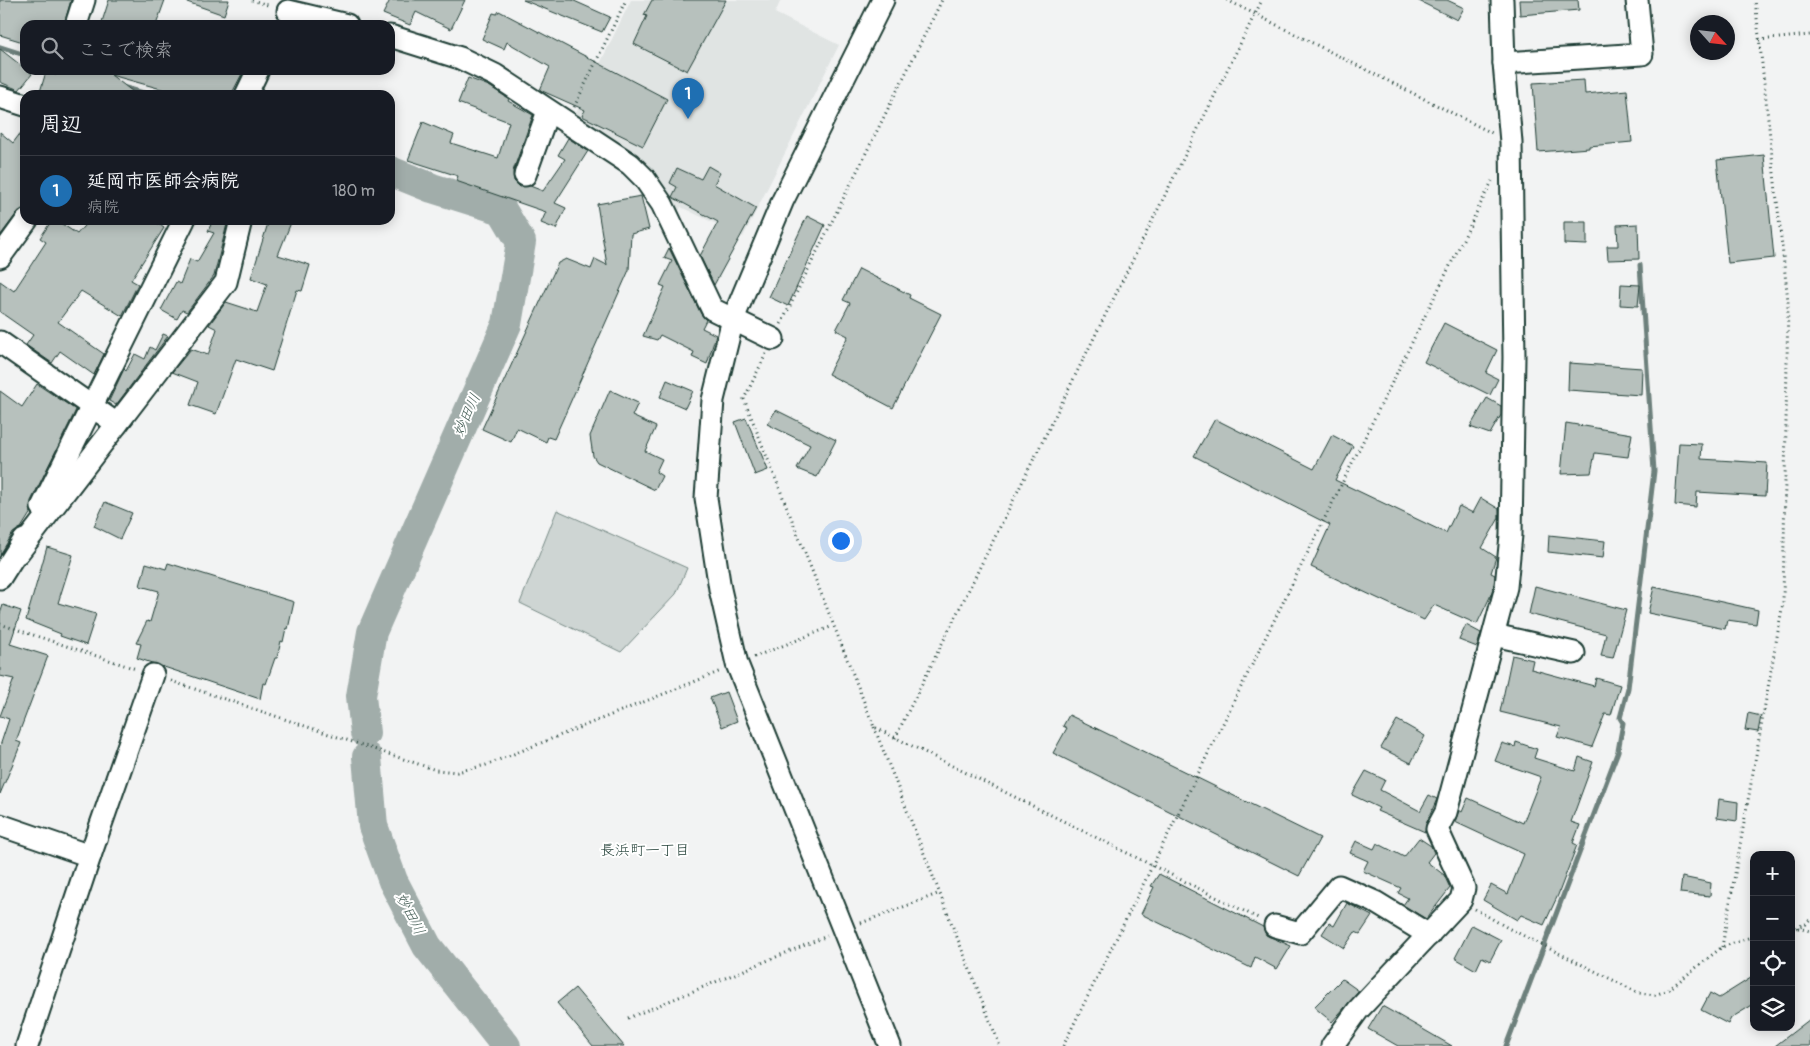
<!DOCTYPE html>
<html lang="ja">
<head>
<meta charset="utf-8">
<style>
  :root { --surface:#171b24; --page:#20242c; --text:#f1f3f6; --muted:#9ea1a6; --line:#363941; --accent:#1f6fb2 }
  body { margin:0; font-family:Pangolin,"Klee One",sans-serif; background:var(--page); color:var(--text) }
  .controls { position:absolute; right:15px; bottom:15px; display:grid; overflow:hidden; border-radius:10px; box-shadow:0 2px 12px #0003 }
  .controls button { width:45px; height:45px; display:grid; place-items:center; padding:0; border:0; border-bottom:1px solid var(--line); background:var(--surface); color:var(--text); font:25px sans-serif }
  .compass { position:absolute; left:1690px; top:15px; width:45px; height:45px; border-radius:50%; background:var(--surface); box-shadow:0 2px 12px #0003; rotate:117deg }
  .you { position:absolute; left:840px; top:540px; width:18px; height:18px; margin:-12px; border:4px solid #fff; border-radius:50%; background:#1a73e8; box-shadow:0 0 0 8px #1a73e833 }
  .badge { display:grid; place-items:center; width:32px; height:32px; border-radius:50%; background:var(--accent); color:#fff; font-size:16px; font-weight:700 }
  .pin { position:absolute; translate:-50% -41px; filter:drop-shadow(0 1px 2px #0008) }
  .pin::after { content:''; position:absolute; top:26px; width:18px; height:15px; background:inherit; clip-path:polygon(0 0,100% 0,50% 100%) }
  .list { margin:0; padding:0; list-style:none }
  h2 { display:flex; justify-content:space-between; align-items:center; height:65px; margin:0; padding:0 20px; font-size:21px }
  h2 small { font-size:16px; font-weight:400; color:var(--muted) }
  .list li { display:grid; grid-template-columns:32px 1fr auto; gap:15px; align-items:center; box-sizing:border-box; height:70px; padding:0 20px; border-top:1px solid var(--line) }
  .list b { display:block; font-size:19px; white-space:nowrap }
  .list p { margin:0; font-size:16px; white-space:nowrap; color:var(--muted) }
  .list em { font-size:16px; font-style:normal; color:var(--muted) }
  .icon { flex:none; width:28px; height:28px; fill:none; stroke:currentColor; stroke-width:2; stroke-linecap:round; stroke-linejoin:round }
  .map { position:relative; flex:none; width:1810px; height:1046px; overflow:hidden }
  .search { position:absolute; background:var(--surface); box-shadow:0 2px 12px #0003; left:20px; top:20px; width:375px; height:55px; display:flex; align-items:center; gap:12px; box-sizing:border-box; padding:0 18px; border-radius:15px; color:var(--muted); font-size:19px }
  .panel { position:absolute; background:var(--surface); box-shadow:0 2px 12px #0003; left:20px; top:90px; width:375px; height:135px; border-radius:15px }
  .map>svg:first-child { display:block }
</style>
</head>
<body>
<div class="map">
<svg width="1810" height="1046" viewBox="0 0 1810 1046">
  <rect width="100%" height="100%" fill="#f2f3f3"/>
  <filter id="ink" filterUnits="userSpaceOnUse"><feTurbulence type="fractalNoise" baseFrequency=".02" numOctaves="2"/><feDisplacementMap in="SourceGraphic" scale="10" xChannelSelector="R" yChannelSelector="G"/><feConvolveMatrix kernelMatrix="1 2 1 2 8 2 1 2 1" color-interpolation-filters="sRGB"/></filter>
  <g filter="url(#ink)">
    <path fill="#e0e4e3" d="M631 0H781L775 13 839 45 743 237 681 207 676 217 574 117Z"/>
    <path fill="#ced5d3" stroke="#768984" d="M557 510 687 568 676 594 621 652 520 603Z"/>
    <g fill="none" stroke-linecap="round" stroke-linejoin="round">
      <g stroke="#6d807b" stroke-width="5">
        <path d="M0 47 25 55"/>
        <path d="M122 87 151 95"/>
        <path d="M1506 1046 1618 751 1623 723 1620 718 1628 688 1654 471 1640 265"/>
      </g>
      <g stroke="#a1adaa" stroke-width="30">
        <path d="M365 733 361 696 372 632 507 324 521 242 502 210 432 188 390 171"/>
        <path d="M367 757 373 826 393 881 427 946 506 1046"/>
      </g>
    </g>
    <g fill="#b7c1bd" stroke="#1f3d34">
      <path d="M0 0H71L64 25H25L23 42 0 35Z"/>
      <path d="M109 0H165L156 25H101Z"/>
      <path d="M187 0H229L224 15 187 2Z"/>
      <path d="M390 0H465L451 29 416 12 410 25 383 14Z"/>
      <path d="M523 0H572L610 17 602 32Z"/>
      <path d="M652 0H726L687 71 634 44 647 16 644 15Z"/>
      <path d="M1417 0H1447L1464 8 1457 20Z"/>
      <path d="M1519 0H1578L1579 10 1520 15Z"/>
      <path d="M499 11 667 99 643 146 582 116 585 110 540 90 550 67 507 42 504 49 482 39 493 13 497 14Z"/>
      <path d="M0 49 32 74 19 90 0 82Z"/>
      <path d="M57 70H104L107 73 108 70H244L231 95H183L111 75 137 95H39L46 72 56 75Z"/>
      <path d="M468 78 489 86 509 99 508 101 533 115 513 171 514 181 520 187 530 186 543 191 565 159 558 155 568 138 588 151 555 203 566 208 556 229 541 223 546 212 456 181 458 176 408 160 423 122 454 135 451 143 498 158 509 122 458 103Z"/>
      <path d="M1584 80 1585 94 1627 90 1632 142 1589 146V148L1538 152 1533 83Z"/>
      <path d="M25 127V208L17 213 0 236V132L13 143Z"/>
      <path d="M1764 155 1774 258 1728 263 1717 160Z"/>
      <path d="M708 166 720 173 714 184 756 208 714 285 700 256 718 222 672 197 677 187 670 183 677 168 701 179Z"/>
      <path d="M641 196 649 229 631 234 629 270 554 439 548 437 546 442 517 428 511 442 482 429 558 263 566 259 591 269 595 259 607 265 597 204Z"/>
      <path d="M807 216 825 225 788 306 769 297Z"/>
      <path d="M52 220H56L77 234 89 220H153L164 228 131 280 138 284 122 316 81 291 58 322 104 354 94 375 60 351 52 363 26 345 33 335 0 312V281L14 291 46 242 40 238Z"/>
      <path d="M213 220H228L214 276 187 312 182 310 177 319 161 310 176 282 180 284 190 259 197 262 214 233 208 231Z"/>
      <path d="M269 220H292L278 255 310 265 302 291 297 290 272 371 236 359 216 414 190 405 198 382 172 372 191 349 208 355 217 329 209 325 226 302 257 312 267 284 251 278Z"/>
      <path d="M1564 222H1587V245L1564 244Z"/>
      <path d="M1638 224 1639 259 1608 260 1607 246H1618L1617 225Z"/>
      <path d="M669 248 701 314 706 320 702 328 716 335 707 364 692 357 694 352 660 335 657 340 643 336 665 287 660 285 672 261 664 258Z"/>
      <path d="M859 269 910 295 909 298 941 314 893 408 828 374 848 336 836 330 850 303 843 300Z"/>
      <path d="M1621 284 1640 285 1638 306 1620 305Z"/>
      <path d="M1444 323 1497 350 1486 373 1498 379 1490 395 1424 362Z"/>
      <path d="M163 334 168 336 116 405 109 401 124 369 126 371 135 354 145 359 150 347 155 350Z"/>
      <path d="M1569 363 1642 368 1641 395 1568 390Z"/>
      <path d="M667 380 693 391 685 408 660 397Z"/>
      <path d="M37 384 76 410 31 501V512L21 528 13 533 0 555V391L22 407Z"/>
      <path d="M610 390 638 403 632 416 656 427 645 451 662 459 656 472 662 476 655 490 597 462 593 456 590 436Z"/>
      <path d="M1487 398 1501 406V415L1490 434 1470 427Z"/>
      <path d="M776 410 836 440 817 477 797 469 810 445 767 424Z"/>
      <path d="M746 418 768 470 755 475 735 422Z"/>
      <path d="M1215 419 1314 469 1332 435 1353 446 1335 480 1446 533 1459 506 1473 513 1481 498 1499 509V518L1482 548 1496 557 1491 573 1495 575 1494 585 1490 597 1477 624 1434 605 1424 620 1311 567 1330 525 1194 456Z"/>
      <path d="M1566 423 1632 434 1628 457 1595 453 1591 473 1561 474Z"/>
      <path d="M1679 443 1702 444 1701 459 1767 463 1765 496 1697 492 1696 507 1675 505Z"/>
      <path d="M105 502 132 513 120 539 94 526Z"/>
      <path d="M1549 535 1605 541 1603 558 1548 552Z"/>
      <path d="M47 547 73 555 58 603 96 614 86 645 60 636 61 634 26 620Z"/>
      <path d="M146 563 166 569 168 563 294 602 288 629 286 628 283 642 281 641 277 658H275L266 684 263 683 260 699 137 658 141 644 136 643 147 621 150 622 159 591 140 586Z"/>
      <path d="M1535 586 1626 610 1613 658 1601 656 1606 634 1529 614Z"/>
      <path d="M1654 587 1758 610 1756 624 1727 620 1725 629 1648 613Z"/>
      <path d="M3 605 21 611 10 644 48 656 16 741 21 743 14 761 0 794V746L9 719 0 716 14 679 0 676V614Z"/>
      <path d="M1466 625 1481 633 1477 647 1459 640Z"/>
      <path d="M1512 655 1533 660 1531 669 1594 686 1596 678 1620 685 1611 715 1605 714 1592 747 1557 737 1561 727 1500 712Z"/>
      <path d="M726 692 737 721 722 727 710 698Z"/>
      <path d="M1748 713 1761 716 1758 732 1745 730Z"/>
      <path d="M1069 715 1320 838 1299 876 1053 753 1067 728 1063 726Z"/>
      <path d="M1397 720 1425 736 1411 763 1381 748Z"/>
      <path d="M1516 742 1537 749 1534 758 1575 771 1579 757 1593 762 1571 822 1580 825 1573 843 1577 845 1558 895 1544 925 1521 915 1517 920 1483 900 1491 885 1508 894 1524 854 1455 822 1459 810 1462 812 1468 798 1523 823 1541 777 1495 761 1502 743 1515 747Z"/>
      <path d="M1366 771 1385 780 1380 790 1420 811 1429 795 1437 799 1426 824 1425 832 1377 811 1379 808 1352 795Z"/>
      <path d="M1719 799 1738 802 1737 821 1717 818Z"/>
      <path d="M1419 838 1431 846 1434 853 1427 862 1444 875 1450 888 1426 919 1403 905 1408 898 1398 893 1401 888 1363 871 1368 861 1350 853 1356 841 1374 849 1377 843 1404 857Z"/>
      <path d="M1159 874 1263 927 1266 935 1291 946 1277 969 1255 957 1251 968 1141 914 1154 887 1151 886Z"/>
      <path d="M1682 877 1711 883 1710 896 1680 893Z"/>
      <path d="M1347 903 1372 916 1360 934 1355 932 1344 948 1322 934 1329 923 1334 926Z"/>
      <path d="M1472 925 1501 940 1490 961 1482 957 1476 970 1455 958Z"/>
      <path d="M1754 976V1004L1731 1018 1728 1024 1701 1010 1710 993 1719 998Z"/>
      <path d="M1342 979 1359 991 1332 1022 1314 1007Z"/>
      <path d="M575 988 624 1046H593L557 1003Z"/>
      <path d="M1382 1006 1426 1031 1452 1046H1398L1368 1029Z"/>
      <path d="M1810 1019V1046H1775Z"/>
    </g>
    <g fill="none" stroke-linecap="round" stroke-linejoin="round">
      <g stroke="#1f3d34" stroke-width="25">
        <g id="minor">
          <path d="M883 0 783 200 733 319 713 400 706 498 720 589 737 664 890 1046"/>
          <path d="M288 11 347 25"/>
          <path d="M76 25 84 0"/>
          <path d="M390 36 460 58 495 75 630 164 644 178 662 204 712 309 773 339"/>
          <path d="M1504 63 1642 54 1637 0"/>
          <path d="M246 95 258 70"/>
          <path d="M0 97 25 105"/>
          <path d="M525 175 548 111"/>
          <path d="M0 257 27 220"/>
          <path d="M0 342 117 424"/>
          <path d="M42 507 184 220"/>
          <path d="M18 553 226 282 241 220"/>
          <path d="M0 578 24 540"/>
          <path d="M1494 635 1574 653"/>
          <path d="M0 825 90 856"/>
          <path d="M1275 926 1300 933 1339 886 1375 902 1429 935"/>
          <path d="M27 1046 90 856 153 675"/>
          <path d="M1332 1046 1358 1010 1461 900 1464 888 1437 829 1446 812 1506 587 1511 535 1514 357 1511 142 1504 63 1502 0"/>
        </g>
      </g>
      <g stroke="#1f3d34" stroke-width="3" stroke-dasharray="1 4" stroke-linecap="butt">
        <path d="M252 0 271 6"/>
        <path d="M1227 0 1492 133"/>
        <path d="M1759 40 1810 35"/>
        <path d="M574 107 626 0"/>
        <path d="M781 324 942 0"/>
        <path d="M766 354 744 399 874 727 1258 918"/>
        <path d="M0 624 136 669"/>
        <path d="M754 657 833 626"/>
        <path d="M171 681 436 770 457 772 486 765 721 671"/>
        <path d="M874 727 1000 1046"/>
        <path d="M895 738 1262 0"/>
        <path d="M1475 909 1508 928 1639 993 1655 995 1668 990 1722 947 1754 936"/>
        <path d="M861 923 940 893"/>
        <path d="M1798 928 1810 931"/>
        <path d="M1791 929 1806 924 1810 919"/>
        <path d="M1722 947 1783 603 1788 301 1755 0"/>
        <path d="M628 1018 827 936"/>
        <path d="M1063 1046 1492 181"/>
      </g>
      <use href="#minor" stroke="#fff" stroke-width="21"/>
    </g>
  </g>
  <g text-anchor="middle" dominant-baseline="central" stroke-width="4" stroke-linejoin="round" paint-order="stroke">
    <g font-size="15" font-style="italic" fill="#465f57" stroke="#fff">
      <text transform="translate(467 415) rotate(-66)">妙田川</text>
      <text transform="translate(410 914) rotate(63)">妙田川</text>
    </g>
    <g font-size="15" fill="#1f3d34" stroke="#fff">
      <text x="645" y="850">長浜町一丁目</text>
    </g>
  </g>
</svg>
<div class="controls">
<button>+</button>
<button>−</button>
<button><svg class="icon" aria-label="locate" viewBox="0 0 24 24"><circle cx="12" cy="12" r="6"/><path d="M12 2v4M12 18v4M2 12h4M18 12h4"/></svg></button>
<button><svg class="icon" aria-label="layers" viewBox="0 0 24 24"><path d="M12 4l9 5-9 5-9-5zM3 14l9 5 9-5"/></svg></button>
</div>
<svg class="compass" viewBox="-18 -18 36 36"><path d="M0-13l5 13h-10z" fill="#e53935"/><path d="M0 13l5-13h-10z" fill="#9ea1a6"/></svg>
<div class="you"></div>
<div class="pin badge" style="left:688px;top:119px">1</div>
<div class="search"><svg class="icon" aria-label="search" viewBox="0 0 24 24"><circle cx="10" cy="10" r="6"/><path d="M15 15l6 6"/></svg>ここで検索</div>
<section class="panel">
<h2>周辺<small></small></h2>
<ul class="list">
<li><span class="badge">1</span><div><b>延岡市医師会病院</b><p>病院</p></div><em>180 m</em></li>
</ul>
</section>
</div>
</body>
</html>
